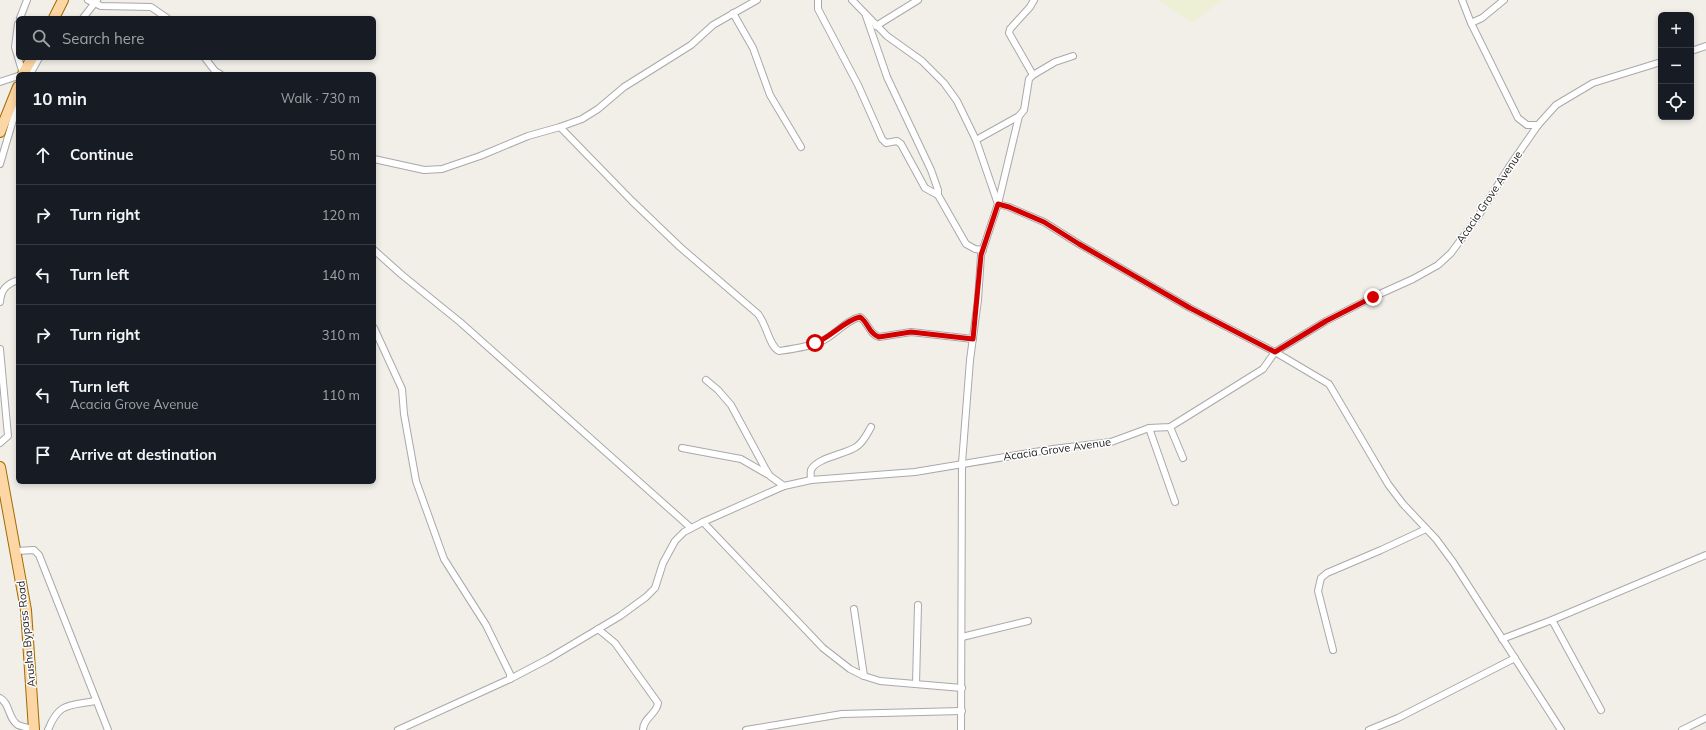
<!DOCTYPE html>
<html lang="en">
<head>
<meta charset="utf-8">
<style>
  :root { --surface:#171b24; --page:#20242c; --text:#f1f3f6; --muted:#9ea1a6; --line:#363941 }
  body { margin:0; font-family:Mulish,sans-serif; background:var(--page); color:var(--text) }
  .controls { position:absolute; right:12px; top:12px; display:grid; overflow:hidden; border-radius:6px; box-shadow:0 2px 6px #0003 }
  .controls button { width:36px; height:36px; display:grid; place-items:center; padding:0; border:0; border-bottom:1px solid var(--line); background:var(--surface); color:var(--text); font:20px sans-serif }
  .stop { position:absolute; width:12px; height:12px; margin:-9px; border:3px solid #d40000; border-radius:50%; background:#fff }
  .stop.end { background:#d40000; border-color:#fff; box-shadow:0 1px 4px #0008 }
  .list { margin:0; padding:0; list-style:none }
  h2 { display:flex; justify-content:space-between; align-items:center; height:52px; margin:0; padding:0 16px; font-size:17px }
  h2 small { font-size:13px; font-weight:400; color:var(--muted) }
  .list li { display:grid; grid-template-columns:26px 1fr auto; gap:12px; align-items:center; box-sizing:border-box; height:60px; padding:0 16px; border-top:1px solid var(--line) }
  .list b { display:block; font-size:15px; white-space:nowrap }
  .list p { margin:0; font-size:13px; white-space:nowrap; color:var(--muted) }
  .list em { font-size:13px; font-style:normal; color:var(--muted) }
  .icon { flex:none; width:22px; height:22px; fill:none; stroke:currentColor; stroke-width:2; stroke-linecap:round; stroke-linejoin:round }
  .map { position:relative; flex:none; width:1706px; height:730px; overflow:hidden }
  .search { position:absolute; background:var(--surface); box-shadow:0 2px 6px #0003; left:16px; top:16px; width:360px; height:44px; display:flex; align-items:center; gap:10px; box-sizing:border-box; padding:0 14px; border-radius:6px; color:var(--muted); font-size:15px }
  .panel { position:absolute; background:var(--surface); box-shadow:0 2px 6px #0003; left:16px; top:72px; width:360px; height:412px; border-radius:6px }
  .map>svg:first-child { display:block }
</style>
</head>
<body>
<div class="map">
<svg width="1706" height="730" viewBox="0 0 1706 730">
  <rect width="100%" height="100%" fill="#f2efe9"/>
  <path fill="#eef0d5" d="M1159 0H1223L1191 23Z"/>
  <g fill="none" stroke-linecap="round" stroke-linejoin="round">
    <g stroke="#a9a9a9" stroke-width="8">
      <g id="street">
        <path d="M88 0 101 6 151 7 167 18"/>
        <path d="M818 0V9L858 85 882 139 886 143 897 141 901 144 925 188 938 195 966 244 975 249 983 250"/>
        <path d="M852 0 887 36 922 61 944 83 957 101 976 140 998 204 981 255 978 300 970 360 962 463 961 730"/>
        <path d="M1462 0 1471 23 1518 118 1527 125H1538"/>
        <path d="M733 13 753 48 770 95 801 147"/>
        <path d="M866 16 887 77 931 170 938 190V195"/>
        <path d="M20 18 27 0"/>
        <path d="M83 18 97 0"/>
        <path d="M1471 23 1482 18 1504 0"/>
        <path d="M18 24 15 47 23 74"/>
        <path d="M876 26 918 0"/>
        <path d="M1691 51 1706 46"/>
        <path d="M205 58 215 71 220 74"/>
        <path d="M30 74 39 58"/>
        <path d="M1033 75 1009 33 1010 29 1030 7 1034 0"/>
        <path d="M0 82 18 76"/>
        <path d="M1019 116 998 204 1009 207 1044 222 1079 244 1190 308 1275 352 1329 384 1388 484 1403 504 1436 539 1453 562 1561 730"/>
        <path d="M560 127 632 201 680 247 758 314C767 325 769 346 779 351 793 349 809 347 822 341 835 335 846 320 860 317 868 322 869 334 879 337L911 332 973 339"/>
        <path d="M976 140 1019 116 1024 110 1029 79 1033 75 1055 62 1073 56"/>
        <path d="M374 159 424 170 442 169 480 156 528 136 560 127 582 119 598 109 624 87 691 45 713 25 757 0"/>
        <path d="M0 164 18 103"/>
        <path d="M374 250 402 275 460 322 691 528"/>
        <path d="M0 302C1 289 7 284 18 280"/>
        <path d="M374 328 402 389 404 414 416 481 444 559 486 625 510 674V679"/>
        <path d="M0 349 8 436 0 443"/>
        <path d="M706 380 718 390 731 405 765 468 770 476 784 486"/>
        <path d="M1170 427 1183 458"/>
        <path d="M1149 428 1175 502"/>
        <path d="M682 448 741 459 767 474"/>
        <path d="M811 480C811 477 810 473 811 470 816 458 846 454 856 447 863 443 867 434 871 427"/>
        <path d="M703 522 823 648 850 669 864 676 880 681 962 688"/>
        <path d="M16 551 34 550 39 555 108 730"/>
        <path d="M854 609 864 676"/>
        <path d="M1552 620 1601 710"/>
        <path d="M598 629 615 643 658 703C657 714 643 718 643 730"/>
        <path d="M962 637 1028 621"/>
        <path d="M1502 639 1552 620 1706 555"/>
        <path d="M1333 650 1318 591 1321 578 1327 573 1381 550 1426 529"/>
        <path d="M916 684 918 605"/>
        <path d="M0 698C10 703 8 719 18 725 23 727 29 728 34 729"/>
        <path d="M48 730C59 702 69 706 95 701"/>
        <path d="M398 730 510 679 548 659 620 616 646 597 655 588 663 563 675 541 684 532 703 522 784 486 811 480 915 472 1053 449 1111 442 1149 428 1170 427 1263 369 1275 352 1326 321 1373 297 1413 279 1438 265 1451 253 1479 215 1509 167 1538 125 1556 105 1593 83 1661 62"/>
        <path d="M746 730 842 714 962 711"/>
        <path d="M1369 730 1398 718 1515 658"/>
        <path d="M1682 730 1706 718"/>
      </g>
    </g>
    <g stroke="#a06b00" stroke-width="12">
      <g id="primary">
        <path d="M54 18 63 0"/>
        <path d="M23 74 32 58"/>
        <path d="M0 132 18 87"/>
        <path d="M0 467 26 610 34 730"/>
      </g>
    </g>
    <use href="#street" stroke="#fff" stroke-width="6"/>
    <use href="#primary" stroke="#fcd6a4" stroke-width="10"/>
  </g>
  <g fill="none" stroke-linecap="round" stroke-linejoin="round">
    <path stroke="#d40000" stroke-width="5" d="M815 343C830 338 845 320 860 317 868 322 869 334 879 337L911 332 973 339 981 255 998 204 1009 207 1044 222 1079 244 1190 308 1275 352 1326 321 1373 297"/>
  </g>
  <g text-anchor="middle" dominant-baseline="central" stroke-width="3" stroke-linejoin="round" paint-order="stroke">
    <g font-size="11" fill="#222" stroke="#fff">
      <text transform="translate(1489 197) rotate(-56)">Acacia Grove Avenue</text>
      <text transform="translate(1057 449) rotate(-8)">Acacia Grove Avenue</text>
      <text transform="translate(26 634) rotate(-96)">Arusha Bypass Road</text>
    </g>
  </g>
</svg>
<div class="controls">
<button>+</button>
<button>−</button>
<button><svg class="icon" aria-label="locate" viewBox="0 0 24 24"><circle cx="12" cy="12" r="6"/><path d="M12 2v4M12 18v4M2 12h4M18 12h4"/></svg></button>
</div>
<div class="stop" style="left:815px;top:343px"></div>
<div class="stop end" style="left:1373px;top:297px"></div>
<div class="search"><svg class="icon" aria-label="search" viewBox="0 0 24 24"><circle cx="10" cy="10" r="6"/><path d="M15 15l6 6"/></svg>Search here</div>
<section class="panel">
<h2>10 min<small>Walk · 730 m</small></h2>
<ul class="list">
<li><svg class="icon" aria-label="ahead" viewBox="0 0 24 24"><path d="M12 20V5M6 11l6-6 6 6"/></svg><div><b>Continue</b></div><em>50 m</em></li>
<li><svg class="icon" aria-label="right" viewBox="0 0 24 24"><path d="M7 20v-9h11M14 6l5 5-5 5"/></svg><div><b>Turn right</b></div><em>120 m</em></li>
<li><svg class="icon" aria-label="left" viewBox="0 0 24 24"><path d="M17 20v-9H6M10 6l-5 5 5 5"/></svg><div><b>Turn left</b></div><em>140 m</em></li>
<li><svg class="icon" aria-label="right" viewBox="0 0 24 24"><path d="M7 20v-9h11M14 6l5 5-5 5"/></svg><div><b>Turn right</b></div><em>310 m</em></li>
<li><svg class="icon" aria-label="left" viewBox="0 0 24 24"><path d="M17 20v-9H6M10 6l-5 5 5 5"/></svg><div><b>Turn left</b><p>Acacia Grove Avenue</p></div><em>110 m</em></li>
<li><svg class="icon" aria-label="arrive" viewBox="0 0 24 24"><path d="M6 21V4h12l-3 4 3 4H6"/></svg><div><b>Arrive at destination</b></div></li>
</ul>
</section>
</div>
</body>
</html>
